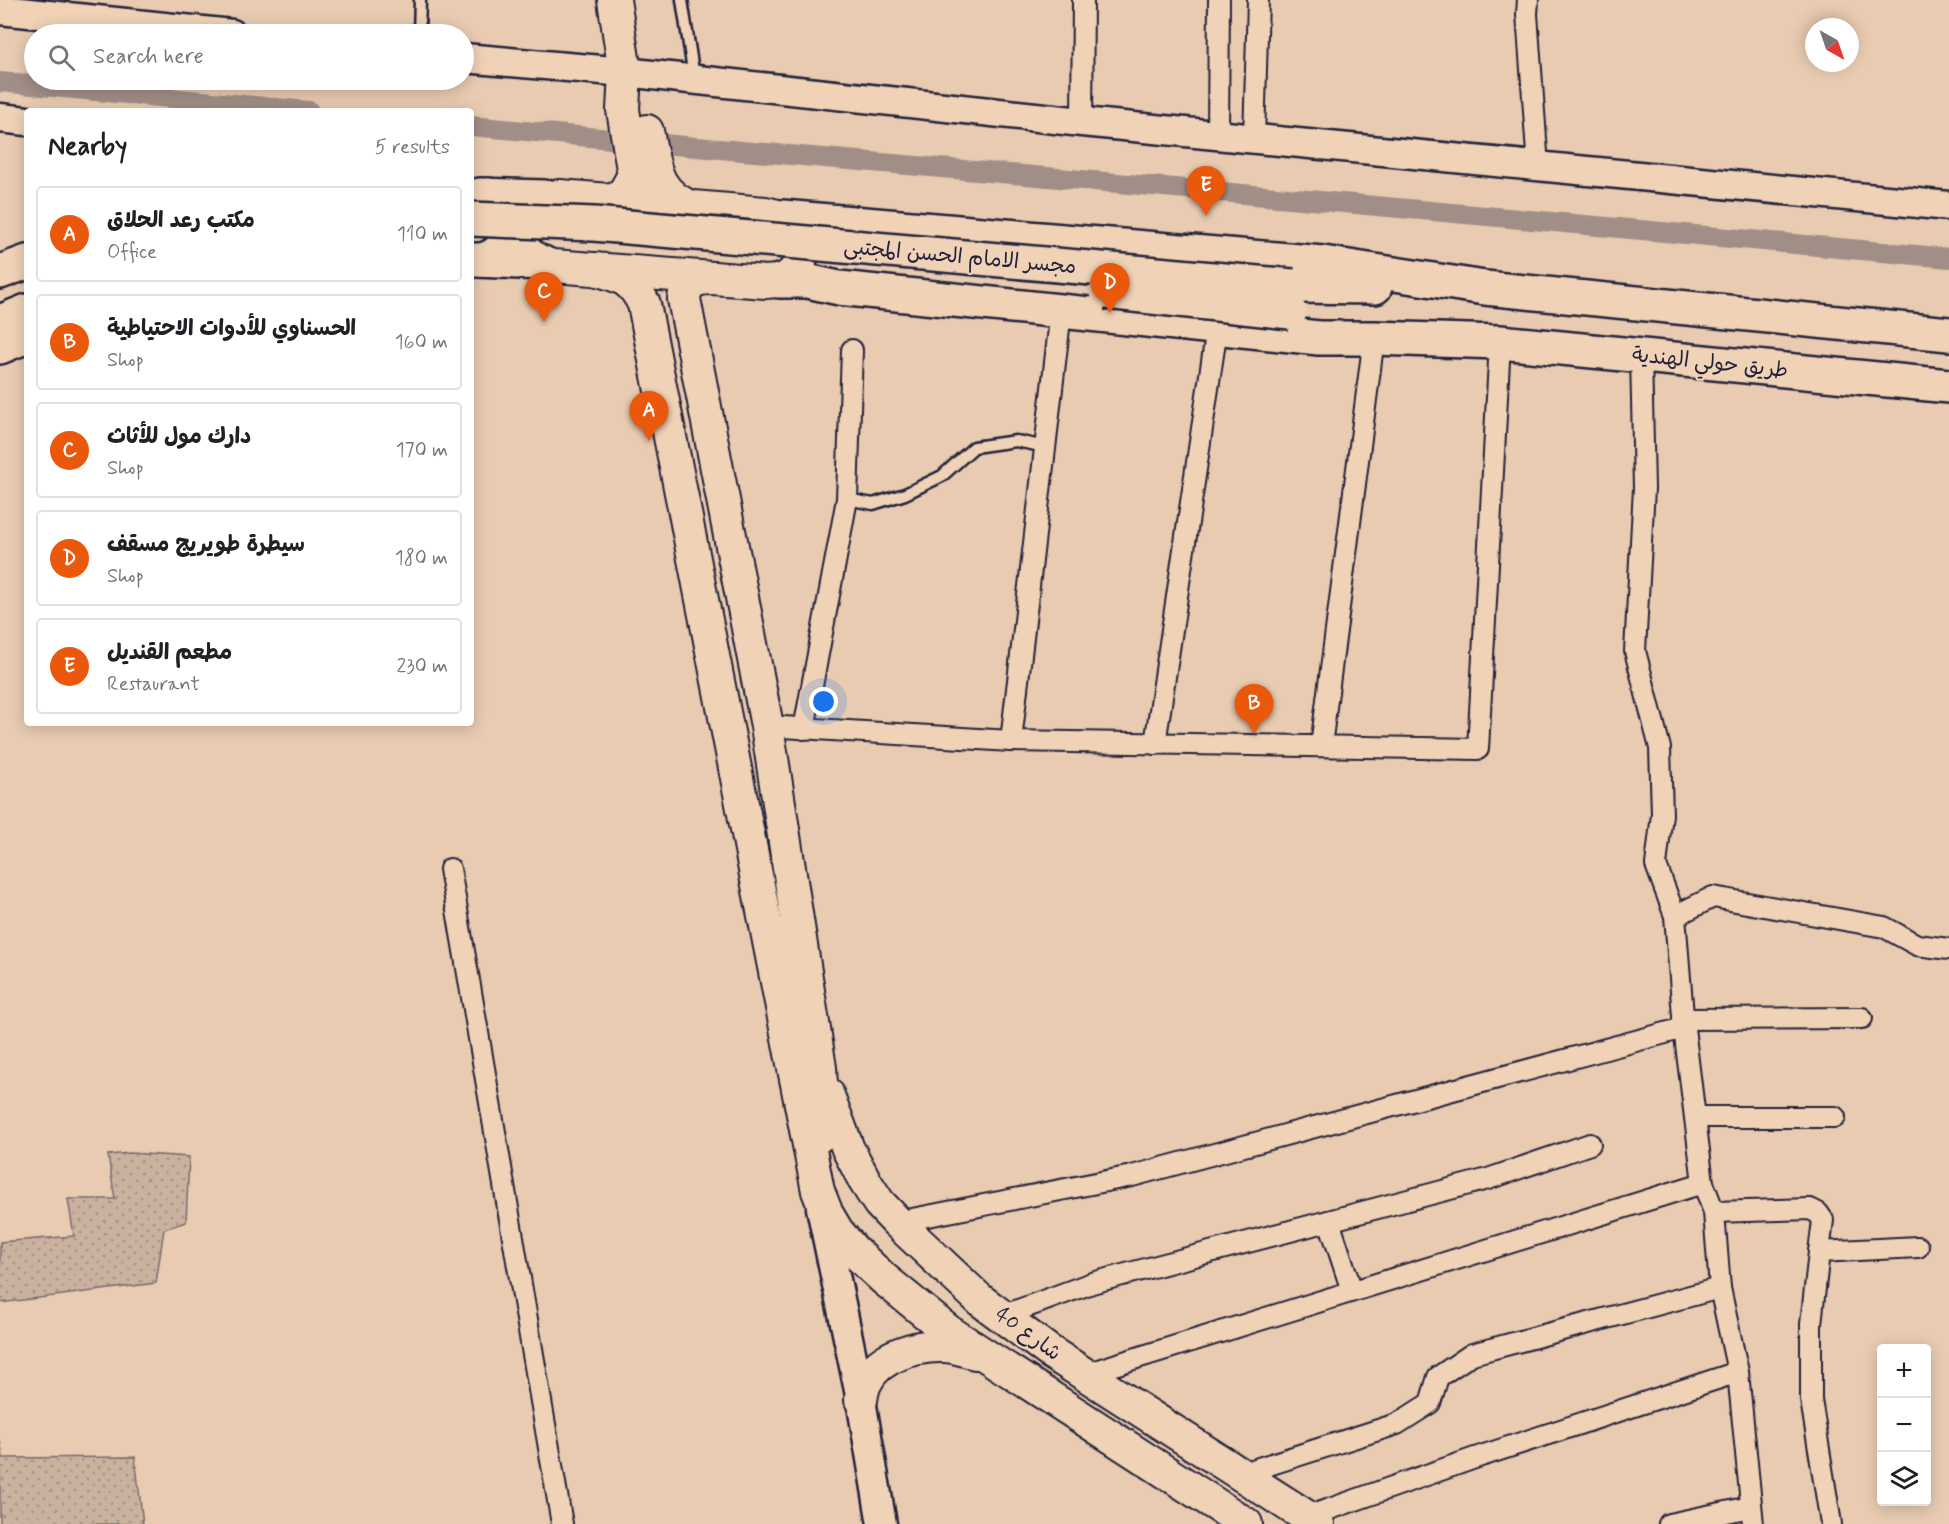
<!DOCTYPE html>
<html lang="en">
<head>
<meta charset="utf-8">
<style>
  :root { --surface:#fff; --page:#f6f6f6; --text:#202124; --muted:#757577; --line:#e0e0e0; --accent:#ea580c }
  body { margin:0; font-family:Mynerve,"Playpen Sans Arabic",sans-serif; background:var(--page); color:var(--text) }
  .controls { position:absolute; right:18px; bottom:18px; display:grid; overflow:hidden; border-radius:6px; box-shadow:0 3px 15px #0003 }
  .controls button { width:54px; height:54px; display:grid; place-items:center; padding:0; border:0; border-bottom:2px solid var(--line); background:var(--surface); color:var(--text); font:30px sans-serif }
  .compass { position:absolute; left:1805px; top:18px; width:54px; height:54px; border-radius:50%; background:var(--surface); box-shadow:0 3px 15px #0003; rotate:140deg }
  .you { position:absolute; left:824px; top:702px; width:21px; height:21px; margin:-15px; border:4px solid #fff; border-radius:50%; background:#1a73e8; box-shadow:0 0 0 9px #1a73e833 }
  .badge { display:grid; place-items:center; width:39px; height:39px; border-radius:50%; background:var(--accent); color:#fff; font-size:20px; font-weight:700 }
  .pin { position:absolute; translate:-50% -50px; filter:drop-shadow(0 2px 3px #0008) }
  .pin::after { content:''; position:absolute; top:32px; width:21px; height:18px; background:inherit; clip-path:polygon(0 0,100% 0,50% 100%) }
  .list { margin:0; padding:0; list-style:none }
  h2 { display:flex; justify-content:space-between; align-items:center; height:78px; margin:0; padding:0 24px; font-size:26px }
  h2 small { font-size:20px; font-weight:400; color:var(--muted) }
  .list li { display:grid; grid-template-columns:39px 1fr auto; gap:18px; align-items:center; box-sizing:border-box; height:96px; margin:0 12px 12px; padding:0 12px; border:2px solid var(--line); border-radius:6px }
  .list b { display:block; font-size:22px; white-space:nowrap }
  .list p { margin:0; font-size:20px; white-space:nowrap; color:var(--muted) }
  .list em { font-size:20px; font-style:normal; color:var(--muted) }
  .icon { flex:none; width:33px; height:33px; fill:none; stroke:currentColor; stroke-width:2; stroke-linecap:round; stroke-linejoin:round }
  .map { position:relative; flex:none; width:1949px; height:1524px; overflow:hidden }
  .search { position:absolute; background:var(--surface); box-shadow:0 3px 15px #0003; left:24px; top:24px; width:450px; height:66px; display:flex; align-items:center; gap:15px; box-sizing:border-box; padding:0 21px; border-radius:33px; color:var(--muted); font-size:22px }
  .panel { position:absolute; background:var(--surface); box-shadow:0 3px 15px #0003; left:24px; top:108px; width:450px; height:618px; border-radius:6px }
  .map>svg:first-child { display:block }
</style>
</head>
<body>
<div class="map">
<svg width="1949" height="1524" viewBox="0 0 1949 1524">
  <defs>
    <pattern id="green-dots" width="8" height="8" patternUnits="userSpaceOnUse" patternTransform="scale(1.5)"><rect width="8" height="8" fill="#cab29f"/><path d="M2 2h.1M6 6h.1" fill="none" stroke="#a49083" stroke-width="1.8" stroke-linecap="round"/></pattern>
  </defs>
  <rect width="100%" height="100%" fill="#e8cbb1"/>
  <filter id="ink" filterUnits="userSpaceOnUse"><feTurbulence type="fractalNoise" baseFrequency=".0167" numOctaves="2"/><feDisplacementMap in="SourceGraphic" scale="12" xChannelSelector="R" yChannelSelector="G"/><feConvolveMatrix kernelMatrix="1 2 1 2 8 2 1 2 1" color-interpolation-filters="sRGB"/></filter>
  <g filter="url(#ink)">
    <g fill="url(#green-dots)" stroke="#766a6d" stroke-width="1.5">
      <path d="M130 1153 189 1157 186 1222 164 1229 156 1283 0 1303V1242L74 1236 68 1199H115L108 1155Z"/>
      <path d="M0 1441 3 1458 135 1457 143 1524H0Z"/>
    </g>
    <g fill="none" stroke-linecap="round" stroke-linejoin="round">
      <g stroke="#a18f87" stroke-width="20">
        <path d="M0 82 309 111"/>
        <path d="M471 126 696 147 1210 191 1949 258"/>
      </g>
      <g stroke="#22223b" stroke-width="15">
        <g id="lane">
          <path d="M682 0 694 77"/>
          <path d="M419 34 420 0"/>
          <path d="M847 499 873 504 905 494 942 476 974 447 1016 441 1046 447"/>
        </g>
      </g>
      <g stroke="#22223b" stroke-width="24">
        <g id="street">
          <path d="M1528 0 1527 14 1538 167"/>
          <path d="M1082 122 1083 0"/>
          <path d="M1218 136 1219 0"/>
          <path d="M1254 139 1258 0"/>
          <path d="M1641 356 1644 488 1635 651 1660 748 1662 814 1656 865 1675 916 1684 1028 1703 1183 1714 1212 1720 1288 1738 1372 1753 1524"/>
          <path d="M767 726 1011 741 1478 749 1500 342"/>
          <path d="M804 729 847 499 852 350"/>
          <path d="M1011 741 1061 311"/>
          <path d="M1155 744 1217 328"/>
          <path d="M1321 746 1374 338"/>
          <path d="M450 869 562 1524"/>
          <path d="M1675 916 1713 897 1884 927 1917 945 1949 949"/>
          <path d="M1683 1019 1862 1018"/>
          <path d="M1695 1117H1835"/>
          <path d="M1714 1212 1810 1209 1818 1213 1823 1220 1819 1252"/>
          <path d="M1329 1221 1352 1291"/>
          <path d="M897 1222 1132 1176 1684 1028"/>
          <path d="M1002 1316 1092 1283 1488 1179 1590 1144"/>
          <path d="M1085 1374 1703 1183"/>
          <path d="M1240 1474 1397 1424 1430 1403 1438 1377 1472 1354 1720 1288"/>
          <path d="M1307 1517 1475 1458 1738 1372"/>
          <path d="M1669 1524 1750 1507"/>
          <path d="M1831 1524 1811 1400V1324L1819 1252 1918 1247"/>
        </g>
      </g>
      <g stroke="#22223b" stroke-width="33">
        <g id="secondary">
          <path d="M0 10 232 34"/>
          <path d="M464 58 625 72 1082 122 1949 206"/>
          <path d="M0 118 27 121"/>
          <path d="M821 1208 861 1400 882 1524"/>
        </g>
      </g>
      <g stroke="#22223b" stroke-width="36">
        <g id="primary">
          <path d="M647 131C654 166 655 195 694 208"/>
          <path d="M560 196 765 213C772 215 781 216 788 220 807 233 808 263 788 277 781 282 774 281 766 282L553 266C503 254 505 199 560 196Z"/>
          <path d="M604 200 614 199 624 193 634 175 623 110 625 72 614 0"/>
          <path d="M595 269C621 276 632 279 644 304L818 1191 827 1214 837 1231 854 1251 884 1279 948 1331 1246 1524"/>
          <path d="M714 278C697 278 686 281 684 299L767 726 820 1068 822 1100 819 1136"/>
          <path d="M827 1093 848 1149 866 1183 879 1203 897 1222 979 1299 1050 1352 1318 1524"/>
          <path d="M861 1400C862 1394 863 1387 866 1382 878 1356 917 1345 943 1346 954 1346 965 1350 975 1353"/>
        </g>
      </g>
      <g stroke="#22223b" stroke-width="38">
        <g id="highway">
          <path d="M480 195 544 197"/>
          <path d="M782 217 1323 263 1485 288 1949 334"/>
          <path d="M476 260 543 263"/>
          <path d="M482 260C515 251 519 210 488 195"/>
          <path d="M0 272 27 262"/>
          <path d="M779 281H807L839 288 1319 338H1374L1500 342 1949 386"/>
          <path d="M1293 286 1375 287"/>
          <path d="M0 322 27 311"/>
          <path d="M0 347 27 336"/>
        </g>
      </g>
      <use href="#lane" stroke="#f0d2b6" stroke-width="10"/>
      <use href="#street" stroke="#f0d2b6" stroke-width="20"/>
      <use href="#secondary" stroke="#f0d2b6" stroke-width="28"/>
      <use href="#primary" stroke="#f0d2b6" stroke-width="32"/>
      <use href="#highway" stroke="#f0d2b6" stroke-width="33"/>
      <g stroke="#22223b" stroke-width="38" stroke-linecap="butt">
        <g id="highway-bridge">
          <path d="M471 219 594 224 1293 286"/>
          <path d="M1106 292 1290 312"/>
        </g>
      </g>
      <use href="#highway-bridge" stroke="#f0d2b6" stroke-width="33"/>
    </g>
  </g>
  <g text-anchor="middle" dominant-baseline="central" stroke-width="4.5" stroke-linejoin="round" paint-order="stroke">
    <g font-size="21" fill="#22223b" stroke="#f0d2b6">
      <text transform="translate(960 257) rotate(5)">مجسر الامام الحسن المجتبى</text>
      <text transform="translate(1710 363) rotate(6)">طريق حولي الهندية</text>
      <text transform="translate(1028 1334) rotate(36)">شارع 40</text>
    </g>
  </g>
</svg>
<div class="controls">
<button>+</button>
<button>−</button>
<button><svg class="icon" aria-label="layers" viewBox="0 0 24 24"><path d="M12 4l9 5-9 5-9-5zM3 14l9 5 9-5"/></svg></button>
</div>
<svg class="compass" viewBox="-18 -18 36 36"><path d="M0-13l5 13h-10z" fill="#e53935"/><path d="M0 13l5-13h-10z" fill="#757577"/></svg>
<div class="you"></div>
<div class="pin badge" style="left:649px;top:441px">A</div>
<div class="pin badge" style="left:1254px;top:734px">B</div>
<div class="pin badge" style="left:544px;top:322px">C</div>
<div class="pin badge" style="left:1110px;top:313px">D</div>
<div class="pin badge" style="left:1206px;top:216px">E</div>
<div class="search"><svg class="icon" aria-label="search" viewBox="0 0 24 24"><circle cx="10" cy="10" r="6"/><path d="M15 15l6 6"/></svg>Search here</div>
<section class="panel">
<h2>Nearby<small>5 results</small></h2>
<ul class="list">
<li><span class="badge">A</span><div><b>مكتب رعد الحلاق</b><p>Office</p></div><em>110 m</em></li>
<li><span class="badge">B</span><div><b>الحسناوي للأدوات الاحتياطية</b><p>Shop</p></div><em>160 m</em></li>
<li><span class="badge">C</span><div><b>دارك مول للأثاث</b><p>Shop</p></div><em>170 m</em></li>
<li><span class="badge">D</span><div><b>سيطرة طويريج مسقف</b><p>Shop</p></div><em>180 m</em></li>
<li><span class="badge">E</span><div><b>مطعم القنديل</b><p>Restaurant</p></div><em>230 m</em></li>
</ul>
</section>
</div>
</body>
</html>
